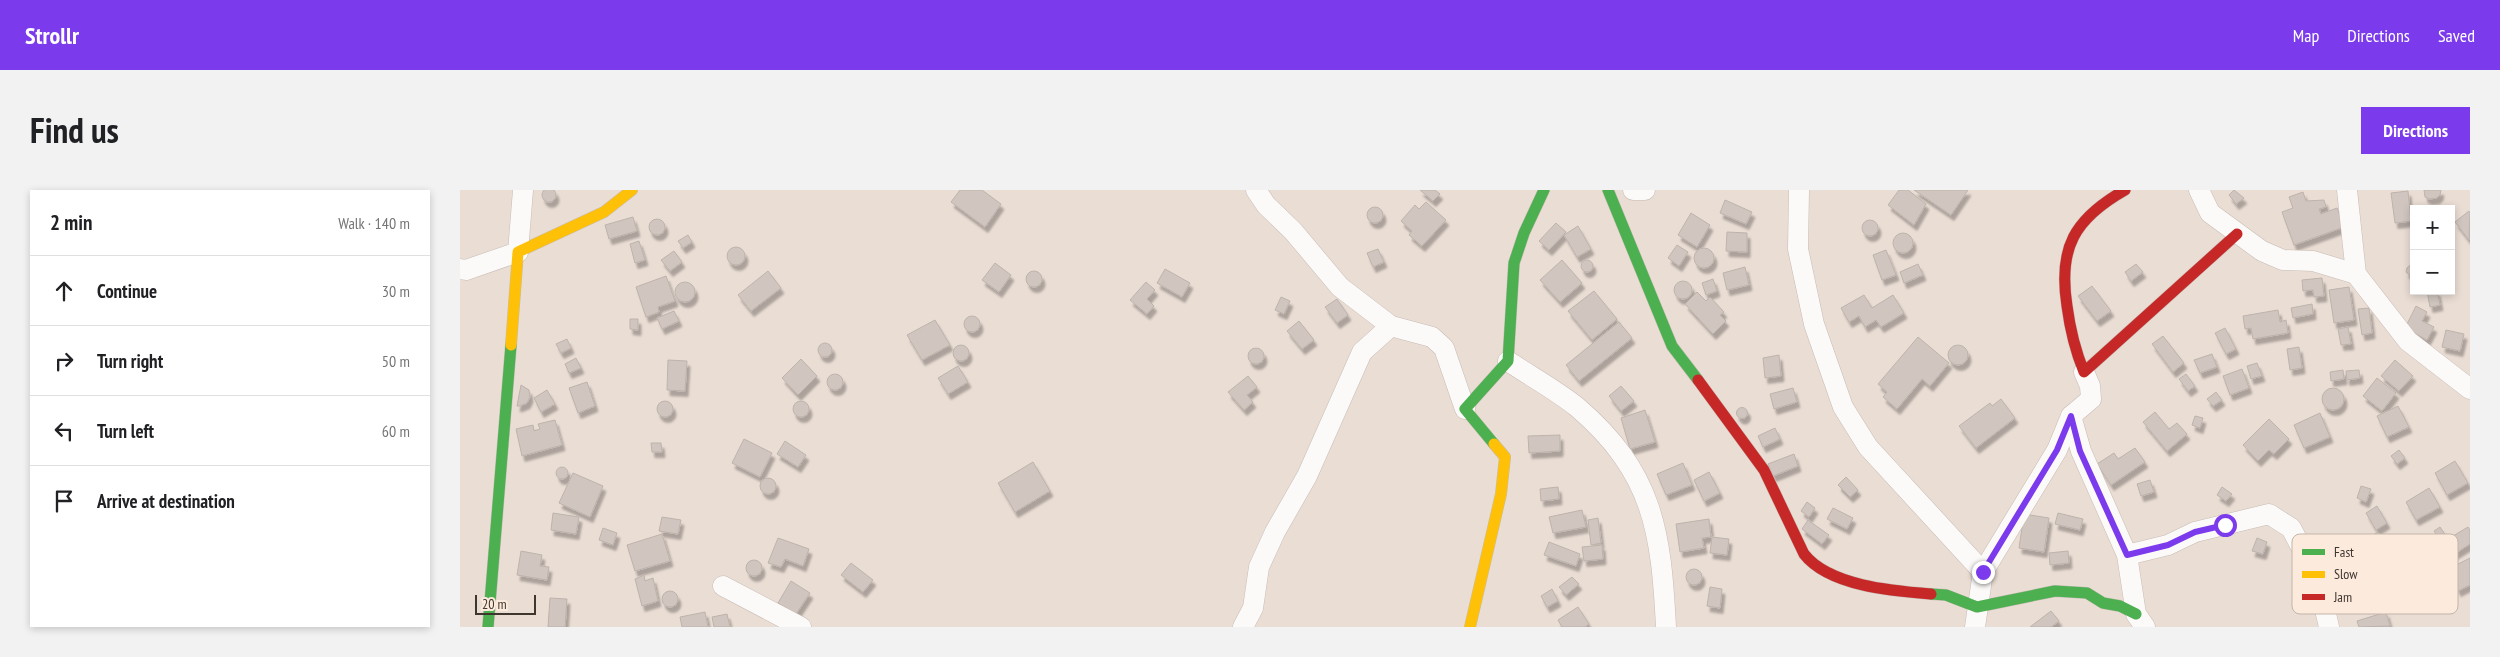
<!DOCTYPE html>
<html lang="en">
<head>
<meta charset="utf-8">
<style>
  :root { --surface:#fff; --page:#f2f2f2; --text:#202124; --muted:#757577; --line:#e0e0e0; --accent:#7c3aed }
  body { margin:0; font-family:"PT Sans Narrow",sans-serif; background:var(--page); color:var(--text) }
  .controls { position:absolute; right:15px; top:15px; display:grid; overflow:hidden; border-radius:0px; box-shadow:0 2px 8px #0003 }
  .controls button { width:45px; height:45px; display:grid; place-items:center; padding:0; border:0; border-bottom:1px solid var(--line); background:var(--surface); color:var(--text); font:25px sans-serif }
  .scale { position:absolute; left:15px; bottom:12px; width:61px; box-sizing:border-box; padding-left:5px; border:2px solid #3f3630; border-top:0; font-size:14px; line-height:18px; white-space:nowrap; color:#3f3630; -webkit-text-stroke:4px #fceadd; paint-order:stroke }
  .stop { position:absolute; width:15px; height:15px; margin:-11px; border:4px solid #7c3aed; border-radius:50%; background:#fff }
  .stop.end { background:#7c3aed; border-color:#fff; box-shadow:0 1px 5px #0008 }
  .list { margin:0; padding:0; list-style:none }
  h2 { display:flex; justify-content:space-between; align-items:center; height:65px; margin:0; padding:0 20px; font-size:21px }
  h2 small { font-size:16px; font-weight:400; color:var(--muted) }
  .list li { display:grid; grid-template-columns:32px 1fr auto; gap:15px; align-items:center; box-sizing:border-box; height:70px; padding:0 20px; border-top:1px solid var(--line) }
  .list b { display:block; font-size:19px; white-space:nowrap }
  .list em { font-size:16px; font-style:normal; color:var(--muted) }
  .icon { flex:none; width:28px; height:28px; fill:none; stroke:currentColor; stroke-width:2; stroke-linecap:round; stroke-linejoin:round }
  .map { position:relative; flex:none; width:2010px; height:437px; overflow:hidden; border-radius:0px }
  header { display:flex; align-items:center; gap:30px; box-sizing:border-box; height:70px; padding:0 25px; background:var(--accent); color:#fff }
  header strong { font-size:24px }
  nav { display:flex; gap:28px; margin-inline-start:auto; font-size:18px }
  .intro { display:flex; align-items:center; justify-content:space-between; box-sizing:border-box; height:120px; padding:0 30px }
  h1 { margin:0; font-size:35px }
  .button { padding:12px 22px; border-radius:0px; background:var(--accent); color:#fff; font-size:18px; font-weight:700 }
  main { display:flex; gap:30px; padding:0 30px }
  aside { flex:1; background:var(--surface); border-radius:0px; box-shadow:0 2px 8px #0003 }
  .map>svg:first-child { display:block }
</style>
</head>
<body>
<header>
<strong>Strollr</strong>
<nav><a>Map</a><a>Directions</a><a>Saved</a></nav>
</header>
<div class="intro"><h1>Find us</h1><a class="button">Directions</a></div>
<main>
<aside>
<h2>2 min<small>Walk · 140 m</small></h2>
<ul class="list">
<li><svg class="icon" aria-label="ahead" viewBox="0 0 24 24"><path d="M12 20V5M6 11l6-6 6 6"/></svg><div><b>Continue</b></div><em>30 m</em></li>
<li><svg class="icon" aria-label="right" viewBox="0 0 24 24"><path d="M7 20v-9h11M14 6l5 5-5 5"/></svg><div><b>Turn right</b></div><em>50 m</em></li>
<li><svg class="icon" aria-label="left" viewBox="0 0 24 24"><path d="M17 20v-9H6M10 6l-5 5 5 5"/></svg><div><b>Turn left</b></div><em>60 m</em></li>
<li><svg class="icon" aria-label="arrive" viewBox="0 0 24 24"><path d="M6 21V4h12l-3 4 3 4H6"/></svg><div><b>Arrive at destination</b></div></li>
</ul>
</aside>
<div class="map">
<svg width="2010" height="437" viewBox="0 0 2010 437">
  <defs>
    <filter id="shadow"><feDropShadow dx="3" dy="5.5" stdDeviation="1" flood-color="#0004"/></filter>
  </defs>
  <rect width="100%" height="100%" fill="#eaddd4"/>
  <g fill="#d0c6bf" stroke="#bdb3ac" filter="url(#shadow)">
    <circle cx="89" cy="5" r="7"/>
    <path d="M500 0H522L541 14 525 37 491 12Z"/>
    <path d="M960 0H975L980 4 973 11Z"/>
    <path d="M1439 0H1448L1466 14 1454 35 1428 15Z"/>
    <path d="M1454 0H1508L1491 25Z"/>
    <path d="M1774 0 1784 8 1776 14 1769 5Z"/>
    <path d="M1964 0H1981L1980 5 1977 8 1969 9 1965 7Z"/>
    <path d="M1948 1 1951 31 1935 33 1931 3Z"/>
    <path d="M1843 2 1846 11 1864 10 1866 17 1859 19 1861 24 1877 18 1884 37 1834 55 1822 22 1833 18 1829 7Z"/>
    <path d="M1265 10 1292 22 1286 34 1260 23Z"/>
    <path d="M966 12 986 30 962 56 949 45 952 41 941 31 955 15 959 19Z"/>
    <circle cx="915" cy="25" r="8"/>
    <path d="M2009 21 2010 23 2009 50 1995 32Z"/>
    <path d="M1231 23 1250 35 1237 57 1218 45Z"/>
    <path d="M173 27 177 41 149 49 145 35Z"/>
    <circle cx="197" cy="37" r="8"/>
    <circle cx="1410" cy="38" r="8"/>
    <path d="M1096 33 1106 42 1089 60 1079 51Z"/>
    <path d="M1118 36 1131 59 1117 67 1104 45Z"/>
    <path d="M1267 42 1287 43V62L1266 61Z"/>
    <circle cx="1443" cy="53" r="10"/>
    <path d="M228 45 232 52 223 58 218 51Z"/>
    <path d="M179 51 185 70 175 73 170 54Z"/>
    <path d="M1217 55 1228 62 1219 76 1208 68Z"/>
    <circle cx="276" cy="66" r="9"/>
    <circle cx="1244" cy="68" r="10"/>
    <path d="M918 59 924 72 913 77 907 63Z"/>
    <path d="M1426 60 1436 85 1422 90 1413 65Z"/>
    <path d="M214 61 222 72 210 81 201 70Z"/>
    <path d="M1102 70 1122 93 1100 112 1080 90Z"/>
    <circle cx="1127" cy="76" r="6"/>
    <path d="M1954 72V89L1946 82 1947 78Z"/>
    <path d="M535 73 551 85 539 102 522 90Z"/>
    <path d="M1458 74 1463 85 1444 93 1440 82Z"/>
    <path d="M1676 74 1683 82 1671 91 1665 82Z"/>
    <path d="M1285 77 1289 95 1267 100 1263 83Z"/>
    <path d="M705 79 730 93 722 107 697 93Z"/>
    <path d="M308 81 321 98 291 121 278 105Z"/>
    <circle cx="574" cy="89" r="8"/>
    <path d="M206 86 215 111 198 117 199 122 186 127 176 97Z"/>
    <path d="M1862 88 1864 106 1854 107 1853 100 1843 101 1842 90Z"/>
    <path d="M1253 89 1257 101 1246 105 1242 93Z"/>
    <circle cx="1223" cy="100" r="9"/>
    <circle cx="225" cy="102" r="10"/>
    <path d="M686 92 695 100 687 109 694 116 687 124 670 110Z"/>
    <path d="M1632 96 1651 121 1637 131 1618 106Z"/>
    <path d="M1889 97 1894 130 1874 133 1869 100Z"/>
    <path d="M1134 101 1157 129 1132 150 1108 121Z"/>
    <path d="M1967 101H1977L1980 115 1970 117Z"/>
    <path d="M1237 102 1246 111 1250 107 1264 122 1260 125 1266 131 1253 144 1225 114Z"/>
    <path d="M1404 105 1412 118 1433 105 1444 123 1421 137 1416 130 1405 137 1399 126 1389 132 1381 118Z"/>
    <path d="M821 107 830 111 824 124 815 120Z"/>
    <path d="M877 109 888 125 877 133 865 117Z"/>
    <path d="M1852 114 1853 124 1833 128 1831 118Z"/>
    <path d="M1956 116 1967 122 1962 131 1974 137 1967 150 1945 138Z"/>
    <path d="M1909 118 1912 143 1902 145 1898 119Z"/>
    <path d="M1818 120 1820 132 1826 130 1828 143 1793 149 1791 138 1785 139 1783 126Z"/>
    <path d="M214 121 219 131 202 139 197 128Z"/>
    <circle cx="512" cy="134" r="8"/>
    <path d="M170 129H178V140L170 139Z"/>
    <path d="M475 130 490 155 462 170 447 145Z"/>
    <path d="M839 131 854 150 842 159 827 141Z"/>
    <path d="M1159 132 1172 148 1119 191 1106 175Z"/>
    <path d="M1888 137 1891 154 1881 155 1878 139Z"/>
    <path d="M1765 138 1776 159 1766 164 1755 143Z"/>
    <path d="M1986 140 2004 144 2000 161 1982 157Z"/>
    <path d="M1703 146 1724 173 1713 182 1692 154Z"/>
    <path d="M1458 147 1489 173 1470 196 1462 189 1437 219 1423 207 1427 202 1418 194Z"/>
    <path d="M107 149 111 158 101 163 96 154Z"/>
    <circle cx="365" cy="160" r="7"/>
    <circle cx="1498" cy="165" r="10"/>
    <circle cx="501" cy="163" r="8"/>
    <path d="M1839 157 1842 178 1830 180 1827 159Z"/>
    <circle cx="796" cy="166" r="8"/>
    <path d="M1752 164 1757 177 1740 183 1734 170Z"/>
    <path d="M1319 165 1321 186 1305 188 1303 168Z"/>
    <path d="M116 168 121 178 109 183 105 174Z"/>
    <path d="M341 169 357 186 338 205 322 188Z"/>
    <path d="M208 170 227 171 225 201 207 200Z"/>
    <path d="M1935 170 1953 186 1939 201 1921 186Z"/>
    <path d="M1797 173 1802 186 1791 189 1787 176Z"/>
    <path d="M498 176 508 192 488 204 478 188Z"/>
    <path d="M1782 179 1789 198 1770 205 1763 186Z"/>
    <path d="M1883 180 1884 189 1871 191 1870 182Z"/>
    <path d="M1899 180 1900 188 1887 190 1886 181Z"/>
    <path d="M1726 184 1735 196 1728 201 1719 189Z"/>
    <circle cx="375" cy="192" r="8"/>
    <path d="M788 186 797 197 787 205 793 212 784 220 768 202Z"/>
    <path d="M1917 188 1936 203 1922 221 1903 206Z"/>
    <path d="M127 192 135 216 118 223 109 198Z"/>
    <path d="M61 195 69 200 70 207 67 213 60 216H57Z"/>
    <path d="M1161 196 1174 211 1161 221 1149 206Z"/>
    <path d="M1333 198 1337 212 1314 219 1310 204Z"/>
    <circle cx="1873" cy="209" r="11"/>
    <path d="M87 200 95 214 81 222 74 208Z"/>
    <path d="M1756 202 1762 210 1753 216 1747 209Z"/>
    <path d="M1541 209 1555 228 1516 258 1499 236 1530 213 1532 216Z"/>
    <circle cx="205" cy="219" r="8"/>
    <circle cx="341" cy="219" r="8"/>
    <path d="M1938 216 1949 237 1927 247 1917 226Z"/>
    <circle cx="1282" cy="223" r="5.5"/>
    <path d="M1185 220 1195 252 1170 259 1161 228Z"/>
    <path d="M1695 222 1709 239 1717 233 1727 244 1707 261 1683 232Z"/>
    <path d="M1860 223 1870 247 1844 258 1834 235Z"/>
    <path d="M1735 226 1743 228 1740 238 1732 235Z"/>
    <path d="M1809 229 1829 249 1814 264 1809 260 1798 271 1783 255Z"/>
    <path d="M95 230 102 255 62 266 56 239 73 235 74 241 80 239 78 234Z"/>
    <path d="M1315 238 1320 249 1303 257 1298 246Z"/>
    <path d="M1100 245V261L1069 263 1068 246Z"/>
    <path d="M284 249 312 263 300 287 272 273Z"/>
    <path d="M325 251 346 265 338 277 317 264Z"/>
    <path d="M191 253H201L202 262H192Z"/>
    <path d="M1675 258 1685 272 1651 295 1637 274 1654 263 1658 269Z"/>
    <path d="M1939 260 1945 268 1937 274 1931 266Z"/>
    <path d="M1334 264 1338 276 1313 286 1308 274Z"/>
    <path d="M1995 271 2008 293 1987 305 1975 283Z"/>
    <path d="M573 272 590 301 555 322 538 293Z"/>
    <path d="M1223 273 1232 295 1206 305 1197 284Z"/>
    <circle cx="102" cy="283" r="6"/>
    <path d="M1249 282 1260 303 1244 311 1234 290Z"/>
    <path d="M113 283 143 296 130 327 99 313Z"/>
    <path d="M1386 287 1398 300 1390 307 1378 295Z"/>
    <circle cx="308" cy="296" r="8"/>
    <path d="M1690 290 1694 302 1681 306 1677 294Z"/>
    <path d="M1901 296 1911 299 1906 312 1897 308Z"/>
    <path d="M1098 297 1099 309 1081 311 1080 299Z"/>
    <path d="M1762 297 1772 304 1766 311 1757 305Z"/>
    <path d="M1969 298 1980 317 1956 330 1946 312Z"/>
    <path d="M1347 312 1355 318 1349 327 1341 321Z"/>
    <path d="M1917 316 1927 333 1916 340 1906 323Z"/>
    <path d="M1373 318 1393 328 1387 339 1367 329Z"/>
    <path d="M1122 320 1126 337 1093 343 1089 327Z"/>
    <path d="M93 323 119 327 116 344 91 340Z"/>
    <path d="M1598 323 1623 329 1620 340 1595 334Z"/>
    <path d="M1564 324 1589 328 1584 362 1559 358Z"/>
    <path d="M202 327 221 330 218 344 199 341Z"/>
    <path d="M1138 328 1141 353 1131 355 1128 330Z"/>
    <path d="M1249 329 1251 347 1242 348 1244 358 1220 362 1216 334Z"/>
    <path d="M1348 330 1369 345 1362 354 1342 339Z"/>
    <path d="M1980 337 1988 349 2008 337 2010 340V354L1991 366 1974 341Z"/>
    <path d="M143 338 157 343 153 355 139 350Z"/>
    <path d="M1918 342 1924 351 1914 358 1908 348Z"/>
    <path d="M202 344 210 371 175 381 167 355Z"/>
    <path d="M1968 344 1979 362 1962 372 1952 355Z"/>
    <path d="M1252 347 1269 349 1267 365 1250 363Z"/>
    <path d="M318 348 349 359 343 376 325 369 321 377 308 373Z"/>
    <path d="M1797 348 1807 352 1803 364 1792 361Z"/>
    <path d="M1089 352 1120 364 1116 376 1084 365Z"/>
    <path d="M1142 355 1143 369 1124 371 1122 357Z"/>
    <path d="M61 361 82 365 80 376 89 377 87 390 57 385Z"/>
    <path d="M1608 361 1609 373 1590 375 1589 363Z"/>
    <path d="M2010 368V395L1998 401 1988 379Z"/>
    <circle cx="294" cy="378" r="8"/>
    <path d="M391 373 413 390 403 402 381 385Z"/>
    <circle cx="1234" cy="387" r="8"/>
    <path d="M184 385 185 391 193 388 198 411 182 416 175 389Z"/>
    <path d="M1112 387 1119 394 1106 405 1099 397Z"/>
    <path d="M331 391 350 403 336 424 318 413Z"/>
    <path d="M1250 397 1262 399 1260 418 1247 416Z"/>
    <path d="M1092 399 1098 411 1087 417 1081 406Z"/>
    <circle cx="210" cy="409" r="8"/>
    <path d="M90 408 107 409 105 437H88Z"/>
    <path d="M1118 417 1129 434 1125 437H1102L1098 430Z"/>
    <path d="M1591 421 1599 431 1591 437H1570Z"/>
    <path d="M245 422 248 437H222L220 427Z"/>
    <path d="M1926 422 1930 436 1899 437 1897 431Z"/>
    <path d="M267 424 270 437H254L252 427Z"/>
  </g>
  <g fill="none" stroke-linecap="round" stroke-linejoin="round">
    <g stroke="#c6bcb5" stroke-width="21">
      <g id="street">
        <path d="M796 0 806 15 833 41 880 97 931 136 972 147 984 158 1005 219"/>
        <path d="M1173 0H1185"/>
        <path d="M1339 0 1338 59 1354 134 1383 217 1408 257 1523 382"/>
        <path d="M1739 0 1750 23 1802 61 1823 70 1853 71 1896 84"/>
        <path d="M1887 0 1896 84 1948 151 2010 199"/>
        <path d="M0 79 6 80 58 62 63 0"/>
        <path d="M1048 171C1070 186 1096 200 1117 217 1194 283 1201 342 1206 437"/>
        <path d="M1611 226 1621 261 1667 365 1676 424 1685 437"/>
        <path d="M1667 365 1708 355 1735 342 1809 324 1831 338 1858 389 1869 437"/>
        <path d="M263 396 341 437"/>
        <path d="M783 437 793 418 799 377 815 342 847 286 902 162 931 136"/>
        <path d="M1515 437 1523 382 1597 260 1611 226 1631 209 1630 196 1624 182"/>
      </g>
    </g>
    <g stroke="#c6bcb5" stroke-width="12">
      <g id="fast">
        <path d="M1148 0 1212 156 1238 190"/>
        <path d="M1034 254 1005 219 1048 171 1054 73 1064 43 1084 0"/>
        <path d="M1471 404 1486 405 1517 417 1595 401 1627 403 1643 413 1660 416 1676 424"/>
        <path d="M28 437 51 155"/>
      </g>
    </g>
    <g stroke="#c6bcb5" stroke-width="12">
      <g id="slow">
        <path d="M51 155 58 62 144 22 172 0"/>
        <path d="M1010 437 1041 304 1045 267 1034 254"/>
      </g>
    </g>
    <g stroke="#c6bcb5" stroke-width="12">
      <g id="jam">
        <path d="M1665 0C1614 29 1598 58 1607 116 1610 139 1615 160 1624 182L1777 44"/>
        <path d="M1238 190 1304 280 1344 364C1369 396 1433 401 1471 404"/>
      </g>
    </g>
    <use href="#street" stroke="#fcfaf9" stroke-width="20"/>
    <use href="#fast" stroke="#4caf50" stroke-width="11"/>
    <use href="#slow" stroke="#ffc107" stroke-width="11"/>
    <use href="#jam" stroke="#c62828" stroke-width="11"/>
  </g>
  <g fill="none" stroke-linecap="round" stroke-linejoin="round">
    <path stroke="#7c3aed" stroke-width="6" d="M1523 382 1597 260 1611 226 1620 261 1667 365 1708 355 1735 342 1765 335"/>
  </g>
  <rect x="1832" y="344" width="166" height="80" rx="8" fill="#fceadd" stroke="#c3b4a9" stroke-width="1"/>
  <rect x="1842" y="359" width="23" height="6" fill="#4caf50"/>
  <rect x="1842" y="381" width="23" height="7" fill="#ffc107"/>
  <rect x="1842" y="404" width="23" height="6" fill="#c62828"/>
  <g font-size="14" fill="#3f3630">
    <text x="1874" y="367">Fast</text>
    <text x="1874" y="389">Slow</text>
    <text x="1874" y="412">Jam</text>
  </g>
</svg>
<div class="controls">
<button>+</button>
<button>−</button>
</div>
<div class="scale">20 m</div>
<div class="stop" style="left:1765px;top:335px"></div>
<div class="stop end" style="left:1523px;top:382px"></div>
</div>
</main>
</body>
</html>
